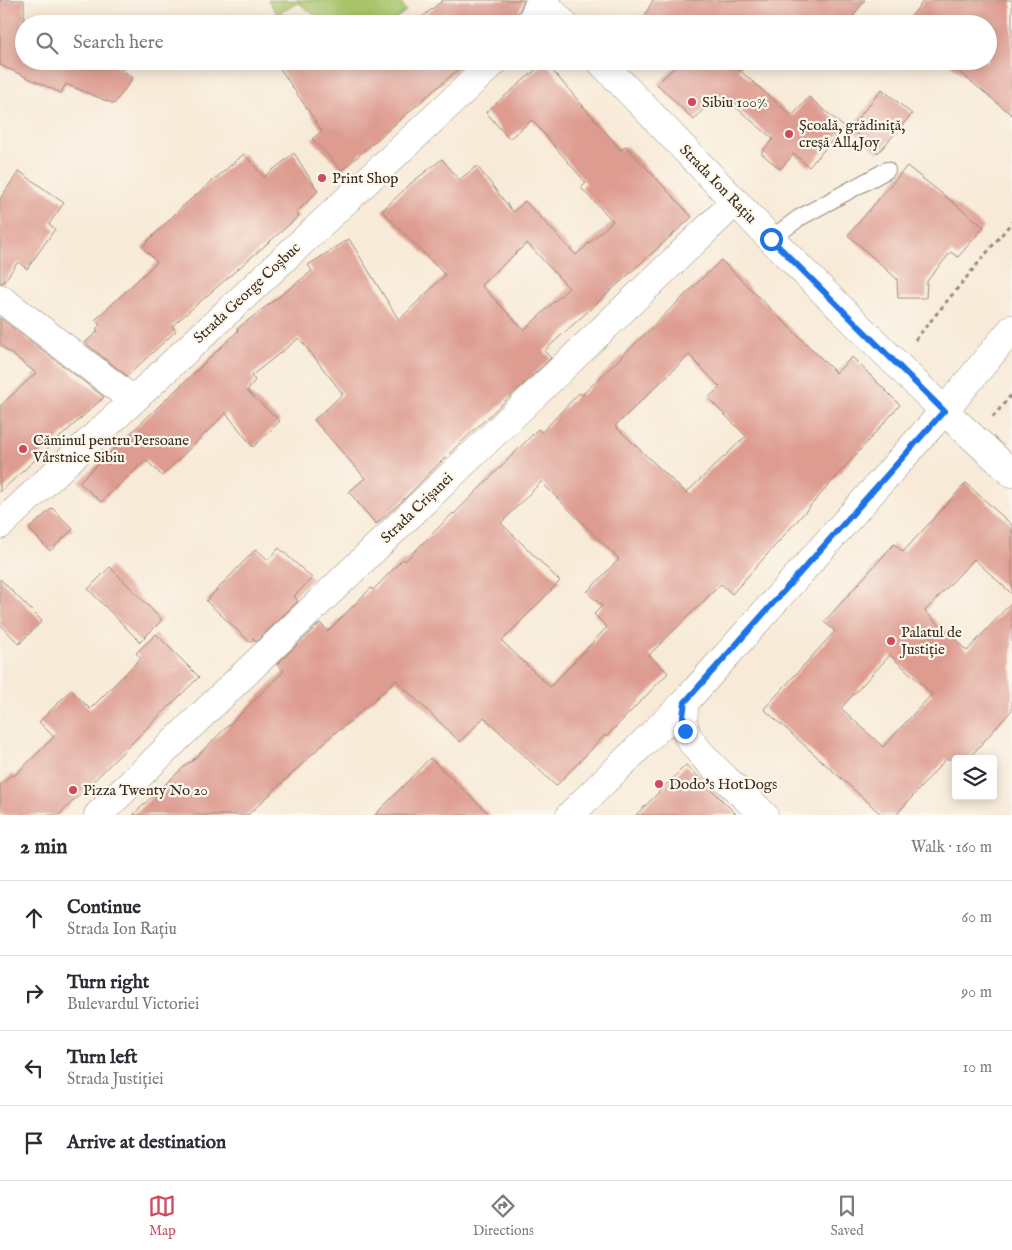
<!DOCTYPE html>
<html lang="en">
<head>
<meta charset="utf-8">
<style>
  :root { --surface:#fff; --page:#f2f2f3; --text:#2b2b33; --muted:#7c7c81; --line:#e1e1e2; --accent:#d1495b }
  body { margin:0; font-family:"IM FELL English",serif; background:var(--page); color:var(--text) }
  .controls { position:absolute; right:15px; bottom:15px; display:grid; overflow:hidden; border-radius:5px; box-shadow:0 2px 12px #0003 }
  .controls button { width:45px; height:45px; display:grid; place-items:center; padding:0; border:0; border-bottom:1px solid var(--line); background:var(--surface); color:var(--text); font:25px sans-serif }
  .stop { position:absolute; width:15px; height:15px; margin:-11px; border:4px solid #1a73e8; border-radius:50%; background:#fff }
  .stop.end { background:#1a73e8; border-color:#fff; box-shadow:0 1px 5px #0008 }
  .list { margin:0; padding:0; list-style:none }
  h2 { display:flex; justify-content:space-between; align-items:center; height:65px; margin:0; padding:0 20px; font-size:21px }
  h2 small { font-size:16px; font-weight:400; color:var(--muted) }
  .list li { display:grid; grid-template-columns:32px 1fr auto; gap:15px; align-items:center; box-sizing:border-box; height:75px; padding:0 20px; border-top:1px solid var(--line) }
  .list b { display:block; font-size:19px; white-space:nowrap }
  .list p { margin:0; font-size:16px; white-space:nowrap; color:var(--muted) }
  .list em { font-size:16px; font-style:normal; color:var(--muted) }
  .icon { flex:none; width:28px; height:28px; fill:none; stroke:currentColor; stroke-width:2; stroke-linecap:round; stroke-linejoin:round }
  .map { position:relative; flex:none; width:1012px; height:815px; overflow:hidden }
  .search { position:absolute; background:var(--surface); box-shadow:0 2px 12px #0003; left:15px; right:15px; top:15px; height:55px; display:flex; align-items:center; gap:12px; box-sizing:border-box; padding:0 18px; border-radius:28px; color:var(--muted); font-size:19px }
  .sheet { height:365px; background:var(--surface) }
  nav { display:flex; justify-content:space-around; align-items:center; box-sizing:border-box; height:70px; border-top:1px solid var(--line); background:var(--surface); font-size:14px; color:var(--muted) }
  nav a { display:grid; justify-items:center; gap:2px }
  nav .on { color:var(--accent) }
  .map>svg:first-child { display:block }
</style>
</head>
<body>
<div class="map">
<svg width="1012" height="815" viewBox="0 0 1012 815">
  <rect width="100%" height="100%" fill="#fbf7ec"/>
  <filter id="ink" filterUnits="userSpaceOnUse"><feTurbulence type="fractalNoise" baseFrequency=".02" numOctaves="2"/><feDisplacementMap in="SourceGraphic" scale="10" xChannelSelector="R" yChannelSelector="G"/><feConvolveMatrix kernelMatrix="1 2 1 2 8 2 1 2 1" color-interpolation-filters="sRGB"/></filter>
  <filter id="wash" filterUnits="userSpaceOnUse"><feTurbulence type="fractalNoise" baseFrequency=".0096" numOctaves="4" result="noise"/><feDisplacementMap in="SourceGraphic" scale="20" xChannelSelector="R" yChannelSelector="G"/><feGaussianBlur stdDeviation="1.12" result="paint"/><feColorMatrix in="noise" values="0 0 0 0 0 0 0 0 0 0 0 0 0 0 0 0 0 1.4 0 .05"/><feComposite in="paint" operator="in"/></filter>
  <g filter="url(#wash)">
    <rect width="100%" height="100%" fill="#f8ead8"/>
    <path fill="#a8c56c" stroke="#727845" d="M268 0H400L406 11 389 24H325L299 3 277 14Z"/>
    <g id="blocks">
      <g fill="#de9c91" fill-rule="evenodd">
        <path d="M0 0H24V61H110L133 78 114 104 66 84 61 93 0 65Z"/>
        <path d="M443 0H524L515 21 512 24H414Z"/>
        <path d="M653 0H865L847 24H640Z"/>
        <path d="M924 0H1012V115L946 61H988V24H905Z"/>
        <path d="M283 14 288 24H268Z"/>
        <path d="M275 61H468L342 170 312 139 322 131Z"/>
        <path d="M681 61H745L738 69 792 116 809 97 844 127 809 167 794 154 780 169 761 153 773 139 718 92 694 120 657 84Z"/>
        <path d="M545 62 621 150 626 146 692 217 544 351 551 358 456 447 400 503 376 524 349 492 365 478 314 420 343 394 299 338 251 376 255 380 247 391 280 421 253 447 226 413 162 476 146 460 101 502 79 482 238 331 237 329 312 271 308 265 349 239 399 320 445 275 382 211 411 183 442 159 459 180 477 166 513 212 525 201 576 255 613 221 581 188 586 183 532 120 509 139 486 112ZM527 243 569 288 524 330 481 285Z"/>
        <path d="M882 89 912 114 878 153 850 128Z"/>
        <path d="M294 153 318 191 296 213 299 216 172 326 176 331 127 376 85 343 98 331 96 329 100 325 95 320 157 262 142 247 183 206 244 154 264 177Z"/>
        <path d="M907 166 984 227 958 257 951 252 927 281 926 298H898L897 279 848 235Z"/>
        <path d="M19 171 64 203 49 224 55 229 27 269 18 262 3 283H0V199Z"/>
        <path d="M721 260 836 373 852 357 900 405 732 594 721 584 649 655 668 673 606 737 605 735 556 786 484 717 460 742 396 680 340 730 339 729 248 815H133L189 762 190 763 284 671 277 664 320 623 328 631 371 588 373 590 403 559 405 561 453 513 454 514 538 429 542 432 579 393 582 395ZM689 355 720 387 708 398 746 436 686 493 615 426ZM541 482 619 559 587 592 602 606 594 614 607 627 550 687 502 641 560 581 501 523Z"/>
        <path d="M0 318 104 397 0 492V406L36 373 0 345Z"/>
        <path d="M966 483 1012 525V594L974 559 925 611 967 651 1012 602V710L968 759H946L896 815H882L764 709 835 631 824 622 894 544 903 552ZM890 655 932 694 883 747 841 708Z"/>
        <path d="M52 508 73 529 50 551 29 529Z"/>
        <path d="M279 548 312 578 294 596 298 601 256 642 253 638 250 642 206 601 256 549 268 560Z"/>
        <path d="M110 567 162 620 140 642 88 589Z"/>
        <path d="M0 579 42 621 19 644 0 624Z"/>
        <path d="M156 634 199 677 59 815H0V785L12 774 14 776 54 737 39 722 71 690 90 709 141 658 136 653Z"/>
        <path d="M430 758 490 815H375Z"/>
        <path d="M686 765 705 783 737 815H636Z"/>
      </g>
    </g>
  </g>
  <g filter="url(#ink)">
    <use href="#blocks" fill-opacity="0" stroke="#9a8a7b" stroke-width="1"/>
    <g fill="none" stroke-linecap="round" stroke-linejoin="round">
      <g stroke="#9a8a7b" stroke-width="18">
        <path id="service" d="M771 239 799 218 887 170"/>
      </g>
      <g stroke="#9a8a7b" stroke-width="29">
        <g id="minor">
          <path d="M530 24 541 0"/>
          <path d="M0 298 115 386 132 400"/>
          <path d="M944 411 1012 473"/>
          <path d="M0 525 495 61"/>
          <path d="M98 815 735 202"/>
        </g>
      </g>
      <g stroke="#9a8a7b" stroke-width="29">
        <g id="tertiary">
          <path d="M541 0 564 24"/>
          <path d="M600 61 771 239 944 411"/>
          <path d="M685 702C684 711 682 720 685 729 690 750 746 797 764 815"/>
        </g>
      </g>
      <g stroke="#9a8a7b" stroke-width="29">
        <path id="secondary" d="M570 815 685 702 944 411 1012 329"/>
      </g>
      <g stroke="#9a8a7b" stroke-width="3" stroke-dasharray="4 4" stroke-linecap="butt">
        <path d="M915 340 1012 222"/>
        <path d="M993 417 1012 394"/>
      </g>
      <use href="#service" stroke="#fff" stroke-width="16"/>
      <use href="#minor" stroke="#fff" stroke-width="28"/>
      <use href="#tertiary" stroke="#fff" stroke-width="28"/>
      <use href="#secondary" stroke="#fff" stroke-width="28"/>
    </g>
  </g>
  <g fill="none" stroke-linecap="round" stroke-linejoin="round" filter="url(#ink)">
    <path stroke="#1a73e8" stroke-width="6" d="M685 731 683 716 685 702 944 411 771 239"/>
  </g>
  <g fill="#d1495b" stroke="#fbf7ec" stroke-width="2">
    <circle cx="692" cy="102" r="5"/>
    <circle cx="789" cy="134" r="5"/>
    <circle cx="322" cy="178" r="5"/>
    <circle cx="23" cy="449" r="5"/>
    <circle cx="891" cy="641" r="5"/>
    <circle cx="659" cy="784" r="5"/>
    <circle cx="73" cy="790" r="5"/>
  </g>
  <g text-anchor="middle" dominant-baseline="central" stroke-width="4.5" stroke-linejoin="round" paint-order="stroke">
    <g font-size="15" fill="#3b2a1e" stroke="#fbf7ec" text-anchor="start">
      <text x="702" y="102">Sibiu 100%</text>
      <text x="799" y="125">Școală, grădiniță,<tspan x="799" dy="17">creșă All4Joy</tspan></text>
      <text x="332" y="178">Print Shop</text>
      <text x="33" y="440">Căminul pentru Persoane<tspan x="33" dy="17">Vârstnice Sibiu</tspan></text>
      <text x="901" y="632">Palatul de<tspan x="901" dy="17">Justiție</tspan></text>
      <text x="669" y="784">Dodo's HotDogs</text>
      <text x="83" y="790">Pizza Twenty No 20</text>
    </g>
    <g font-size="15" fill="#3b2a1e" stroke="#fbf7ec">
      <text transform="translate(718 184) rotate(46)">Strada Ion Rațiu</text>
      <text transform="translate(247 293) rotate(-43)">Strada George Coșbuc</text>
      <text transform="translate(417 508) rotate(-44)">Strada Crișanei</text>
    </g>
  </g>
</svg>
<div class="controls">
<button><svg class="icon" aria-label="layers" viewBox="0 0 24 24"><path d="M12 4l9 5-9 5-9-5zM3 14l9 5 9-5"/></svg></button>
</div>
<div class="stop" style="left:771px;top:239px"></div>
<div class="stop end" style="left:685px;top:731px"></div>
<div class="search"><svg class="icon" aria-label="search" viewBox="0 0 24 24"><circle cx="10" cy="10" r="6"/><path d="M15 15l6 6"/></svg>Search here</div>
</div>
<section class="sheet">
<h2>2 min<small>Walk · 160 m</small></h2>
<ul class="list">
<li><svg class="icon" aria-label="ahead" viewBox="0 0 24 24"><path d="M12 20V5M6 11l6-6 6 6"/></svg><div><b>Continue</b><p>Strada Ion Rațiu</p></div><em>60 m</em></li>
<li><svg class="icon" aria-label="right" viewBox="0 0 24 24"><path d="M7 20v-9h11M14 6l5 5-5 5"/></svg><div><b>Turn right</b><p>Bulevardul Victoriei</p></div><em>90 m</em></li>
<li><svg class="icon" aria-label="left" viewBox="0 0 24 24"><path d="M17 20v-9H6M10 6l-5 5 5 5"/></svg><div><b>Turn left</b><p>Strada Justiției</p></div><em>10 m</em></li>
<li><svg class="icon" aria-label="arrive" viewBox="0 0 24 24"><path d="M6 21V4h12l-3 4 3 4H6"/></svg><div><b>Arrive at destination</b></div></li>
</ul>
</section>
<nav>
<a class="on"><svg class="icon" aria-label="map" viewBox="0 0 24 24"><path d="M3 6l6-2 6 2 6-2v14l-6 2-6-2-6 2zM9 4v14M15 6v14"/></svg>Map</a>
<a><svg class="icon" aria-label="directions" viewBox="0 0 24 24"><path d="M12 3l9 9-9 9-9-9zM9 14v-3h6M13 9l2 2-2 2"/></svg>Directions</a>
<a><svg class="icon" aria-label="saved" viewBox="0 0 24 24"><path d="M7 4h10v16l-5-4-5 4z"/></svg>Saved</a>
</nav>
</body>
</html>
